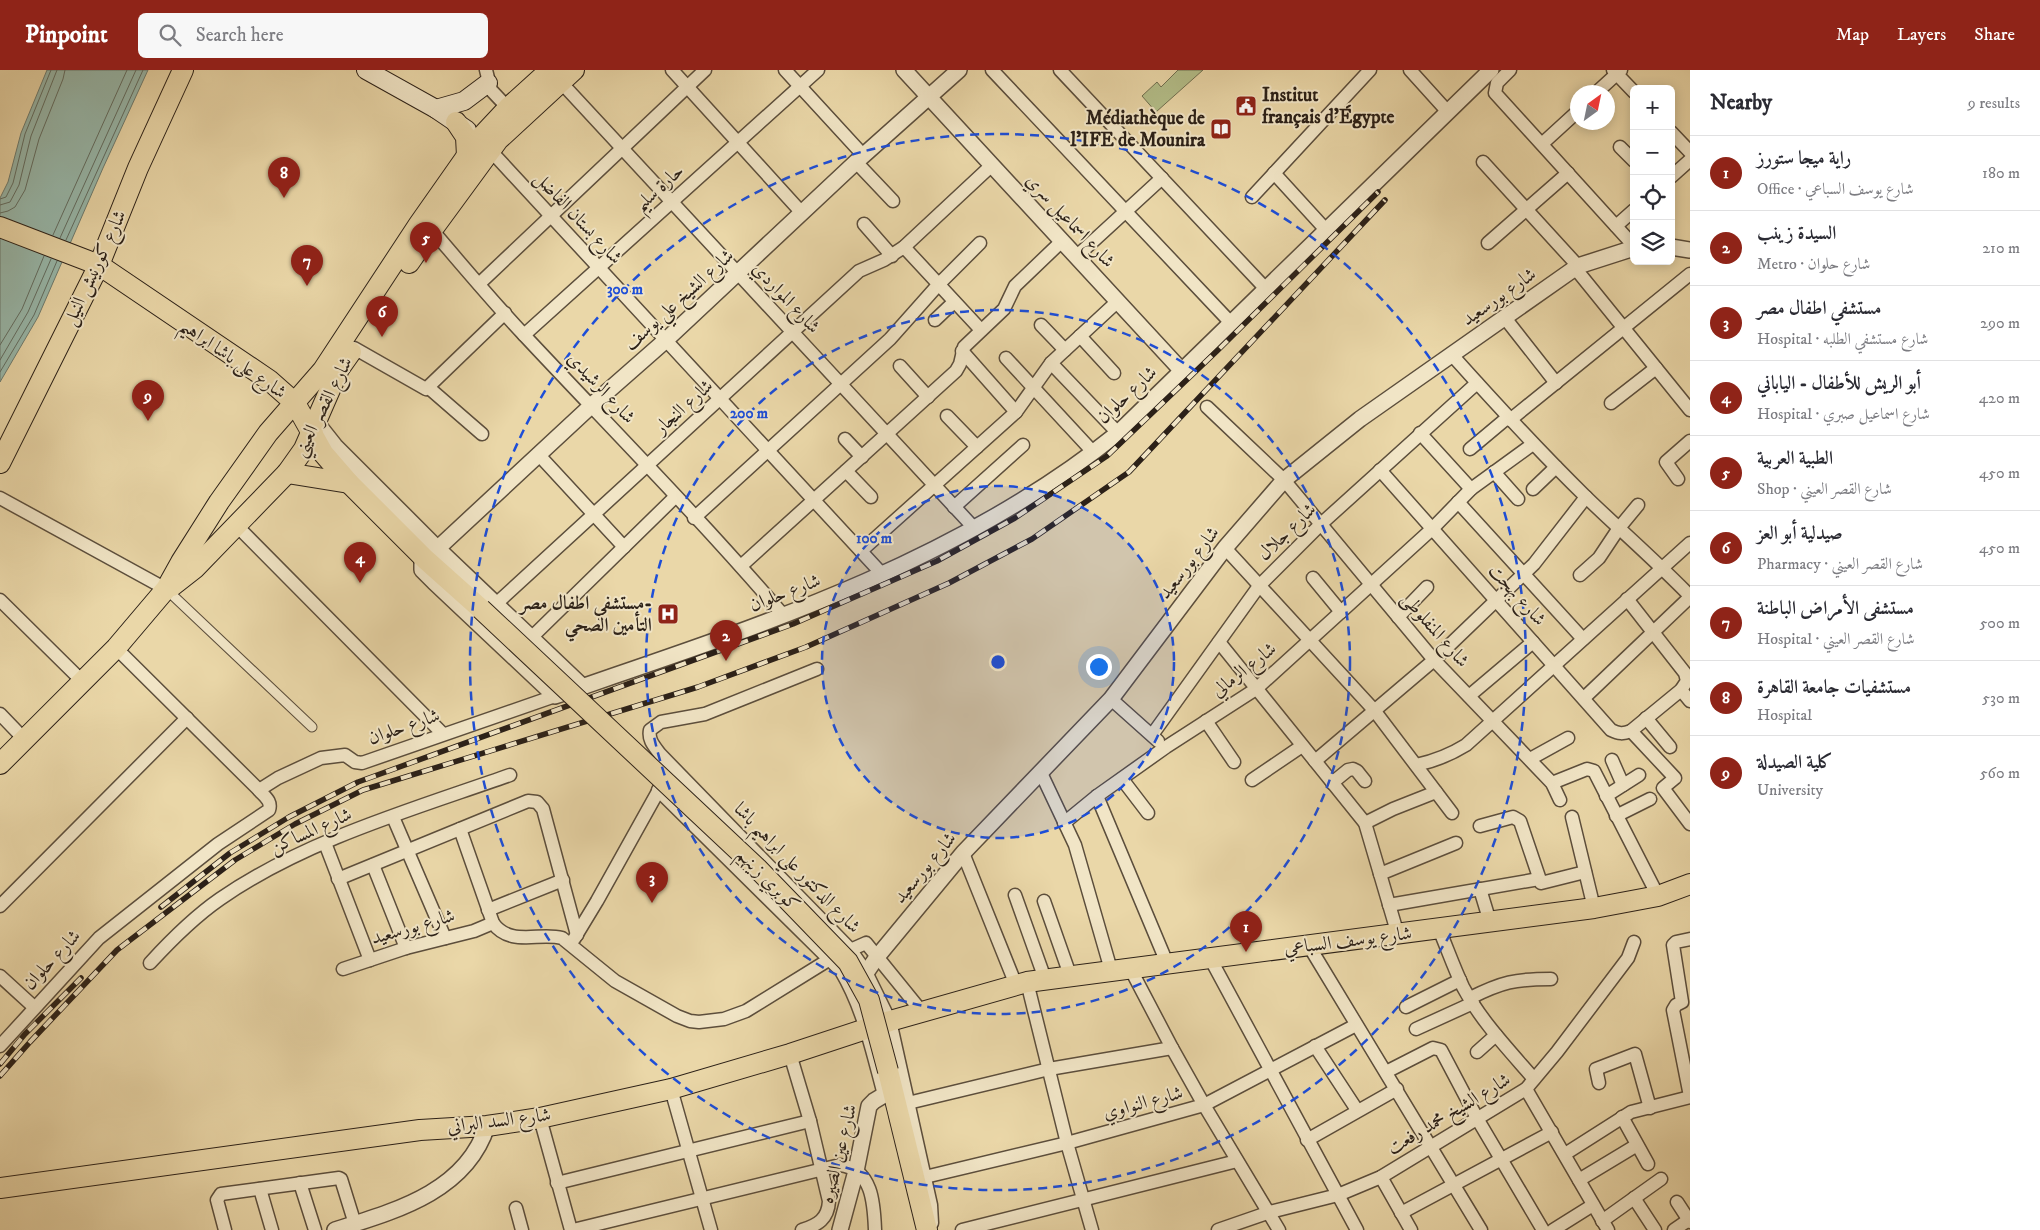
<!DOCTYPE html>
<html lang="en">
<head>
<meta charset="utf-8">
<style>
  :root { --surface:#fff; --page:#f7f7f7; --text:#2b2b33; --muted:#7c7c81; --line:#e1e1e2; --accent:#8f2418 }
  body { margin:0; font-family:"IM FELL DW Pica",Amiri,serif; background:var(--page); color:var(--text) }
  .controls { position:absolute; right:15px; top:15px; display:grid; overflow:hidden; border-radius:8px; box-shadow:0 2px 12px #0003 }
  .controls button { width:45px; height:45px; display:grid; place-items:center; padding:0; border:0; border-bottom:1px solid var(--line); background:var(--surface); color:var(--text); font:25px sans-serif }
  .compass { position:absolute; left:1570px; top:15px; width:45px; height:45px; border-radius:50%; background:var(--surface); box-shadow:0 2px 12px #0003; rotate:33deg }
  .you { position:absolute; left:1098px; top:596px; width:18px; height:18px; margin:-12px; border:4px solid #fff; border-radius:50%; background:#1a73e8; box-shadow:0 0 0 8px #1a73e833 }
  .badge { display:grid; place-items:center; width:32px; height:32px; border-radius:50%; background:var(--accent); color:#fff; font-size:16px; font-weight:700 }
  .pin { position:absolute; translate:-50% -41px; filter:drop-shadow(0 1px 2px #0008) }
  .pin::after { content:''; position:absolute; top:26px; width:18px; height:15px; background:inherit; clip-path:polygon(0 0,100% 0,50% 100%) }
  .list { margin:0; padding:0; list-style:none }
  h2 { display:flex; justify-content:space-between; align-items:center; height:65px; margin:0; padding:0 20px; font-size:21px }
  h2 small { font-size:16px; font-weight:400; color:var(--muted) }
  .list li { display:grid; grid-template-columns:32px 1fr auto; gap:15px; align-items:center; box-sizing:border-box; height:75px; padding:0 20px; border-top:1px solid var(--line) }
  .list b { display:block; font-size:19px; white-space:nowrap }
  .list p { margin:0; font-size:16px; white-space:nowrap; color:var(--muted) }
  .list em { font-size:16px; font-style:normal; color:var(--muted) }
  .icon { flex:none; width:28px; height:28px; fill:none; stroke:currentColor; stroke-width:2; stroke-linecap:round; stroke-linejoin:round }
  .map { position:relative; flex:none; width:1690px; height:1160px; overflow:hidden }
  header { display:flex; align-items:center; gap:30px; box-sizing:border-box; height:70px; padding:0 25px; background:var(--accent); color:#fff }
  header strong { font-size:24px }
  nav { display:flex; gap:28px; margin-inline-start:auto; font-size:18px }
  .search { width:350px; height:45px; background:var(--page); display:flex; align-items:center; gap:12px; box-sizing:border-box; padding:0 18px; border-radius:8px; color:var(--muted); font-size:19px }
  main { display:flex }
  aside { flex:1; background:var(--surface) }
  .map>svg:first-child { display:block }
</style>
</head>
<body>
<header>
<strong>Pinpoint</strong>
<div class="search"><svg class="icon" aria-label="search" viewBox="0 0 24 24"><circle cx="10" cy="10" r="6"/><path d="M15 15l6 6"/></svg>Search here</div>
<nav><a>Map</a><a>Layers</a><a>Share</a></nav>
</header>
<main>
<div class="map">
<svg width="1690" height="1160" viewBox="0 0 1690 1160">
  <rect width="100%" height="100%" fill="#ead7a8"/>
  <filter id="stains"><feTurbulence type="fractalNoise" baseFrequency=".004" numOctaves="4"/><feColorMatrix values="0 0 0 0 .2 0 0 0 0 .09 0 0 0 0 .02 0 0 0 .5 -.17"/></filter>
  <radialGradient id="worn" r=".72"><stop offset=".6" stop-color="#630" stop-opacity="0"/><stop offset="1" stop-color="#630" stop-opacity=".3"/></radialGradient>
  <path fill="#b4bf8a" stroke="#707051" d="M1178 0H1203L1156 42 1142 26 1157 12 1161 17Z"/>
  <path fill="#98b9ac" stroke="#6d7c71" d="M47 0H148L103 98 38 247 0 312V128L8 112 21 63Z"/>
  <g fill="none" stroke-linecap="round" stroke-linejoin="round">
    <g stroke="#626d62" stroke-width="1">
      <path d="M0 129 6 127 13 113 25 64 51 0"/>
      <path d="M0 135 10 132 19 115 31 66 57 0"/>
      <path d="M0 143 8 141 15 137 25 120 39 69 63 9 65 0"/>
      <path d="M53 165 127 0"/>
      <path d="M60 168 136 0"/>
      <path d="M66 170 143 0"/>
      <path d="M0 275 22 239 44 186"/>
      <path d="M0 290 28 242 51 189"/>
      <path d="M0 302 34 245 57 191"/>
    </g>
    <g stroke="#5c4e3c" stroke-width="11">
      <path id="pedestrian" d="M166 519 312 657"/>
    </g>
    <g stroke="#5c4e3c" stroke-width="15">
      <g id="minor">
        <path d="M486 0 491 20 508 38"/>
        <path d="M672 0 802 143"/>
        <path d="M785 0 864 86"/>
        <path d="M992 0 1231 253"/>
        <path d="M1060 0 1266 219"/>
        <path d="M1410 0 1447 41"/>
        <path d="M1510 0 1497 13 1495 23 1634 176"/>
        <path d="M1613 0 1634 22"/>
        <path d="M557 8 975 459"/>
        <path d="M1597 22 1621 0"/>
        <path d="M1671 62 1690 82"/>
        <path d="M1543 73 1578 41"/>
        <path d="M1620 77 1634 91"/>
        <path d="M490 80 883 505"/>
        <path d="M856 92 893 131"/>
        <path d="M1483 92 1578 196"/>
        <path d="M1274 103 1326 160"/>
        <path d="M1671 107 1690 90"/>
        <path d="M1252 127 1370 0"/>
        <path d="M864 154 892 186"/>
        <path d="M1616 156 1634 140"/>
        <path d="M432 160C462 195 492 231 524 265 611 358 701 449 784 546"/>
        <path d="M1488 173 1568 103"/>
        <path d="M904 177 981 260"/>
        <path d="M1077 186 1162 108"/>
        <path d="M1575 198 1690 340"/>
        <path d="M479 214 705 0"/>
        <path d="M1505 248 1556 313"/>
        <path d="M935 250 954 232"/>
        <path d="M1041 255 1065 280"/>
        <path d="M524 265 818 0"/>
        <path d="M1080 266 1114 303"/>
        <path d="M354 278 426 319 505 243"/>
        <path d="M962 281 1016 342"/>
        <path d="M1452 285C1495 333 1539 381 1585 426 1620 460 1656 491 1690 526"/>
        <path d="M1006 288 1093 382"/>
        <path d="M1051 293 1118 363"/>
        <path d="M900 296 928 327"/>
        <path d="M429 318 482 364"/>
        <path d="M1611 333 1656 298"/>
        <path d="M1207 337 1284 410 1434 590 1552 713 1560 730"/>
        <path d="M947 346 977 377"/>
        <path d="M1510 350 1690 204"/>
        <path d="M1420 363 1471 419"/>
        <path d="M845 369 862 387"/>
        <path d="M1470 379 1507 348"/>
        <path d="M538 384 624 477"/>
        <path d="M1380 400 1611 660C1619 664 1623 664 1631 661L1681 620 1687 611 1685 603 1627 529"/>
        <path d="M846 401 871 427"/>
        <path d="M1494 402 1518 429"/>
        <path d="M1678 409 1666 392 1690 371"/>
        <path d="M1533 419 1556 397"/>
        <path d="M0 428 166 519"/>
        <path d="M1458 432 1583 569"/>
        <path d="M954 437 1023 375"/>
        <path d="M694 448 890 269 938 215 980 173"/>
        <path d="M237 456 443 664"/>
        <path d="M1225 478 1374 640 1452 743"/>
        <path d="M861 481 1016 342 1051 293 1118 231"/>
        <path d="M741 496 956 301 960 294 964 277 1004 239 1015 216 1062 171"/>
        <path d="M1580 505 1599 488 1619 458 1638 435"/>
        <path d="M1313 508 1341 542"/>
        <path d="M0 530 82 611"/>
        <path d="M497 533 859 201 884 190 904 177 992 95"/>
        <path d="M1398 547 1427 517"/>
        <path d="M532 567 675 427"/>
        <path d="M1219 572 1365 753 1398 865"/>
        <path d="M116 578 259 720"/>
        <path d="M817 599 705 644 661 652 650 660C648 670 654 676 660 684L850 879 866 902 890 951 931 1135 932 1153"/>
        <path d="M1681 620 1690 631"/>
        <path d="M1469 626 1533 572"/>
        <path d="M1584 628 1690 527"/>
        <path d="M1111 629 1158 671"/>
        <path d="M0 644 25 670"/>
        <path d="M1646 648 1670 677"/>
        <path d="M1206 651 1234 692"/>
        <path d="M1631 661 1675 708 1663 718 1690 754"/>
        <path d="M1152 665 1259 516 1321 454 1477 313"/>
        <path d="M1530 689 1568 668"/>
        <path d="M1612 690 1623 715"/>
        <path d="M1315 691 1434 590 1534 494 1586 427"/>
        <path d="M1416 695C1434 691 1450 685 1466 675L1690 473"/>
        <path d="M1041 703 1075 775 1111 900"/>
        <path d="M1122 709 1148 743"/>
        <path d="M1252 710 1302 676"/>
        <path d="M1332 713 1348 700 1353 699 1357 701 1365 711"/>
        <path d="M1552 713 1587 699 1594 701 1658 826"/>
        <path d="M658 720 841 901C863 938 872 980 883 1021"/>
        <path d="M1097 726 1167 893"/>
        <path d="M1606 726 1639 705"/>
        <path d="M1616 746 1650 729"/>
        <path d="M393 747 445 868"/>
        <path d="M1572 747 1594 838"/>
        <path d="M1064 753 1097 726 1166 677 1256 619 1432 459 1471 419 1533 374"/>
        <path d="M1365 753 1393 739 1436 722"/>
        <path d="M1480 756 1513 747 1520 751 1541 813 1585 802"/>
        <path d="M460 759 493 853C510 877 539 862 562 868L615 911 677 946 690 951 699 952 724 949 746 941 830 889 866 873 922 942"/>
        <path d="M325 773 370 890"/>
        <path d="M963 783 1016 915"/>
        <path d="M373 795 406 878"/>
        <path d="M1380 804 1456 773"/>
        <path d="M338 809 528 731 537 732 543 739 577 865"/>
        <path d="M1480 819 1490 852"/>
        <path d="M1015 825 1045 909"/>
        <path d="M1044 831 1070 905"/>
        <path d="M1389 835 1539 809"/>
        <path d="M0 836 187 648"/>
        <path d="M488 840 563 810"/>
        <path d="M1439 859C1447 878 1454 898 1463 917 1481 951 1509 980 1534 1009"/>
        <path d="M574 869 597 831 660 718 661 712"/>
        <path d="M1690 869 1676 872 1673 875 1682 932 1676 935 1673 940 1690 1026"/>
        <path d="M1309 876 1481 1160"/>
        <path d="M1210 888 1357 1160"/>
        <path d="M150 893C172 869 194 847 220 829 305 770 414 739 510 705"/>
        <path d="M1130 898 1172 978 1204 1035 1279 1160"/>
        <path d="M343 899 406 878 474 861 493 853"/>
        <path d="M0 906 34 937"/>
        <path d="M1027 912 1067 1073 1092 1160"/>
        <path d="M1470 928C1502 912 1515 909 1551 909"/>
        <path d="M1406 937 1460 910"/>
        <path d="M1416 959 1473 933"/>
        <path d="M0 976 99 868 218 774 269 740C272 731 265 727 259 720L278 708 321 688 345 685 355 692 362 693 555 626"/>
        <path d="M1315 976 1357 1040"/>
        <path d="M1477 982 1496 965"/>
        <path d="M790 984 810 1051 829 1131C828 1149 818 1155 802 1160"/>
        <path d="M1386 1002 1433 978 1441 980 1478 1050 1543 1160"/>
        <path d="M1599 1013 1596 999 1635 984 1650 1038"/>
        <path d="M671 1019 711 1160"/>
        <path d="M1526 1019 1608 1160"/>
        <path d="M908 1033 1049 999 1172 978"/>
        <path d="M1622 1047 1648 1094"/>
        <path d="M540 1048 571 1160"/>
        <path d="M1307 1070 1397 1019"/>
        <path d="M1565 1084 1631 1042 1690 1027"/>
        <path d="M925 1107 1067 1073 1204 1035 1356 955"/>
        <path d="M1381 1107 1411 1160"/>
        <path d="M1579 1110 1637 1075"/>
        <path d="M300 1113 315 1160"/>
        <path d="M557 1113 810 1051"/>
        <path d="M260 1119 272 1160"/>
        <path d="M1634 1128 1655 1160"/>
        <path d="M1677 1132 1690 1152"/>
        <path d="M516 1138 522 1160"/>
        <path d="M1401 1143 1552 1062"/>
        <path d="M1602 1151 1661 1109"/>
        <path d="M225 1160 217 1130 221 1124 339 1108 341 1109 355 1154"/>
        <path d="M573 1160 840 1095C873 1099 874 1135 875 1160"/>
        <path d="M962 1160 1237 1091"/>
        <path d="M1218 1160 1270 1142 1338 1125 1381 1107 1526 1019 1557 982 1628 888 1634 872"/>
        <path d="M1553 1160 1593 1135"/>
        <path d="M1674 1160 1690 1149"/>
      </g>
    </g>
    <g stroke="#5c4e3c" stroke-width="18">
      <g id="tertiary">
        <path d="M904 0 1182 301"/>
        <path d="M959 0 856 92 666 270 592 335 422 493V500L434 512 555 626C751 559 954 495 1118 363L1491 0"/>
        <path d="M1671 177 1690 180"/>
        <path d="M316 352 335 376 437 478 583 617"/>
        <path d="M855 919 877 887 963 783 1111 629 1225 478 1284 410 1360 349 1578 196 1634 178"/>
        <path d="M335 1160C395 1141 466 1122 487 1056"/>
        <path d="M840 1160 856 1101 869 1036 874 1031 884 1025"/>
      </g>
    </g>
    <g stroke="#2c2118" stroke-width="20">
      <g id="secondary">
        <path d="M366 0 436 39 467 60"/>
        <path d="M436 39 464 31 488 13"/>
      </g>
    </g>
    <g stroke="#2c2118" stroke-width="22">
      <g id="primary">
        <path d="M0 157 99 195 269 310 295 333 323 383 349 413 425 489 481 539"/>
        <path d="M888 1001 927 1160"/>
        <path d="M0 1118 420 1060 487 1056 540 1048 671 1019 790 984 890 951 1027 912 1594 838 1658 826 1690 814"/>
      </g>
    </g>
    <g stroke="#2c2118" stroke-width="22">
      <g id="trunk">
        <path d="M456 52 466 67 467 86"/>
        <path d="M409 193 432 160 498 70 574 0"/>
        <path d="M0 393 99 195 138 98 183 0"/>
        <path d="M287 403 349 413"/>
        <path d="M172 516 195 498 287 403 304 379 339 299 351 282"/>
        <path d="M0 694 116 578 166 519 181 492 219 432 268 363 323 300 419 154 478 70 508 38 550 0"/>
      </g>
    </g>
    <use href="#pedestrian" stroke="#f1e5c6" stroke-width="9"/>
    <use href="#minor" stroke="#f1e5c6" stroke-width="12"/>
    <use href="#tertiary" stroke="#f1e5c6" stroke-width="15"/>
    <use href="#secondary" stroke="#f1e5c6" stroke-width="18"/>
    <use href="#primary" stroke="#ead7a8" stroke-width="20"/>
    <use href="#trunk" stroke="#ead7a8" stroke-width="20"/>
    <g stroke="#2c2118" stroke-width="5.5">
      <g id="rail">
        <path d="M161 837 230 783 289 747 358 712 793 554 937 491 1015 448 1107 386 1218 280 1378 122"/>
        <path d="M0 994 25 964 81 908"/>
        <path d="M0 1006 30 972 117 880 235 790 295 754 363 720 698 617 806 577 949 513 1032 469 1129 402 1385 130"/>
      </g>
    </g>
    <use href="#rail" stroke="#f1e5c6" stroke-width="4" stroke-dasharray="11" stroke-linecap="butt"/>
    <g stroke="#2c2118" stroke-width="22" stroke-linecap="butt">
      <path id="primary-bridge" d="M481 539 757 798 848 892 869 930 888 1001"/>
    </g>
    <use href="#primary-bridge" stroke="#ead7a8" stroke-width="20"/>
  </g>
  <circle cx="998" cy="592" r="176" fill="#1d4ed8" fill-opacity=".12"/>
  <g fill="none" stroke="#1d4ed8" stroke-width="2.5" stroke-dasharray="9 6">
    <circle cx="998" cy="592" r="176"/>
    <circle cx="998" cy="592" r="352"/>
    <circle cx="998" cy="592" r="528"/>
  </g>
  <defs>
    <g id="civic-square" transform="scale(1.125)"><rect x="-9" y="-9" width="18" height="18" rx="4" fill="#8f2418" stroke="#f1e5c6"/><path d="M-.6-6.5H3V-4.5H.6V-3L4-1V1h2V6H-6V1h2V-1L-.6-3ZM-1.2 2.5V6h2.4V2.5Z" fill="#fff"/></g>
    <g id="library-square" transform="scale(1.125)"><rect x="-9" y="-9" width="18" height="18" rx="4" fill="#8f2418" stroke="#f1e5c6"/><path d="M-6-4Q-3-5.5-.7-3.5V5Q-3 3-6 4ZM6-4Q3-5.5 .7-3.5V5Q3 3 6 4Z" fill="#fff"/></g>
    <g id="hospital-square" transform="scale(1.125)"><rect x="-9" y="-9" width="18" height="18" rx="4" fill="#8f2418" stroke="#f1e5c6"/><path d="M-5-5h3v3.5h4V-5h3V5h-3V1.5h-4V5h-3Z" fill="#fff"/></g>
  </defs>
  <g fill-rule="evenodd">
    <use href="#civic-square" x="1246" y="36"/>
    <use href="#library-square" x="1221" y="59"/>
    <use href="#hospital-square" x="668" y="544"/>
  </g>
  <g text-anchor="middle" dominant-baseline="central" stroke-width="4" stroke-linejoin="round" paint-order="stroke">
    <g font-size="19" font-weight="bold" fill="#2c2118" stroke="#f1e5c6" text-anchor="end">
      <text x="1262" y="25" text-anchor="start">Institut<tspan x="1262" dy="22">français d'Égypte</tspan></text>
      <text x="1205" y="48">Médiathèque de<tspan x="1205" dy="22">l’IFE de Mounira</tspan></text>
      <text x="652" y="533">مستشفي اطفال مصر-<tspan x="652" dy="22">التأمين الصحي</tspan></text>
    </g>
    <g font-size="19" fill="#2c2118" stroke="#f1e5c6">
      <text transform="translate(659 118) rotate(-42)">حارة سليم</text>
      <text transform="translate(578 148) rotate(47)">شارع بستان الفاضل</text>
      <text transform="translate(1070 151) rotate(47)">شارع اسماعيل سري</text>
      <text transform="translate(95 198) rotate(-65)">شارع كورنيش النيل</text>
      <text transform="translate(1499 227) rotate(-35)">شارع بورسعيد</text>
      <text transform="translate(786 228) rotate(47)">شارع المواردي</text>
      <text transform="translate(679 230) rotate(-42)">شارع الشيخ علي يوسف</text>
      <text transform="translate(233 289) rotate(35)">شارع على باشا ابراهيم</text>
      <text transform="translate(601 318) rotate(47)">شارع الرشيدي</text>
      <text transform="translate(1127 325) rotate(-43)">شارع حلوان</text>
      <text transform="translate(323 337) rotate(-63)">شارع القصر العيني</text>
      <text transform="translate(684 337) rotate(-42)">شارع النجار</text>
      <text transform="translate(1287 462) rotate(-44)">شارع جلال</text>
      <text transform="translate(1189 493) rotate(-52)">شارع بورسعيد</text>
      <text transform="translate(785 523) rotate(-21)">شارع حلوان</text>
      <text transform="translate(1517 525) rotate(48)">شارع بهجت</text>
      <text transform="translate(1435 560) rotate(49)">شارع المنفلوطى</text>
      <text transform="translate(1244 600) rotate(-38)">شارع الرمالي</text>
      <text transform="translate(404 657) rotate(-19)">شارع حلوان</text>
      <text transform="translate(311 761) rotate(-24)">شارع المساكن</text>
      <text transform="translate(797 798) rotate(46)">شارع الدكتور علي ابراهيم باشا</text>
      <text transform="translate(925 798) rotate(-50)">شارع بورسعيد</text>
      <text transform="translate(768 810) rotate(45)">كوبري زينهم</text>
      <text transform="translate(413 857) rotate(-16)">شارع بورسعيد</text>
      <text transform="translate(1348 871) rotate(-7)">شارع يوسف السباعي</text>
      <text transform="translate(52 890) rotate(-47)">شارع حلوان</text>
      <text transform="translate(1143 1033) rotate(-15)">شارع النواوي</text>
      <text transform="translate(1449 1044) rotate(-31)">شارع الشيخ محمد رفعت</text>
      <text transform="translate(499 1051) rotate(-7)">شارع السد البراني</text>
      <text transform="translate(839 1084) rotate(-76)">شارع عين الصيره</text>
    </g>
  </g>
  <circle cx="998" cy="592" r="8" fill="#1d4ed8" stroke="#f1e5c6" stroke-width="2.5"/>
  <g font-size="15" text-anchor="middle" font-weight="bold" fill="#1d4ed8" stroke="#f1e5c6" stroke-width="4" stroke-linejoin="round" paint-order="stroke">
    <text x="625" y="224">300 m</text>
    <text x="749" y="348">200 m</text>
    <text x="874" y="473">100 m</text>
  </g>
  <rect width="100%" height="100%" filter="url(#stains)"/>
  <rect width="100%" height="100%" fill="url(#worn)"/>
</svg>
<div class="controls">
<button>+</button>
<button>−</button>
<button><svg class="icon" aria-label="locate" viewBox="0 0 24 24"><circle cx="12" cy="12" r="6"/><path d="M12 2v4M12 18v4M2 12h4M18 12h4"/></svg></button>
<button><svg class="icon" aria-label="layers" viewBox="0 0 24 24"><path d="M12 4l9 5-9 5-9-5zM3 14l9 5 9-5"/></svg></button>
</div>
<svg class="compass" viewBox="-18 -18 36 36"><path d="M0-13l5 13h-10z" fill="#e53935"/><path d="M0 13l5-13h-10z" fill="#7c7c81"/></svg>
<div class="you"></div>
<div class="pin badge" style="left:1246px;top:882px">1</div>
<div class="pin badge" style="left:726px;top:591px">2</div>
<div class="pin badge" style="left:652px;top:833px">3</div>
<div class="pin badge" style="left:360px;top:513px">4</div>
<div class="pin badge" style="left:426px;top:193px">5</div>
<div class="pin badge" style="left:382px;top:267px">6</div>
<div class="pin badge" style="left:307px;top:216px">7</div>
<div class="pin badge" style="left:284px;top:128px">8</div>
<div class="pin badge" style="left:148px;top:351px">9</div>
</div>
<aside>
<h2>Nearby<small>9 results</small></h2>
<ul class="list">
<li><span class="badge">1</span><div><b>راية ميجا ستورز</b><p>Office · شارع يوسف السباعي</p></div><em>180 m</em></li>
<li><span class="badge">2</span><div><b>السيدة زينب</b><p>Metro · شارع حلوان</p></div><em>210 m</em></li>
<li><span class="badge">3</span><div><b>مستشفي اطفال مصر</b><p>Hospital · شارع مستشفي الطلبه</p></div><em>290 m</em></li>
<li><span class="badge">4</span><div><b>أبو الريش للأطفال - الياباني</b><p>Hospital · شارع اسماعيل صبري</p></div><em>420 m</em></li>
<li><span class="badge">5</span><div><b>الطبية العربية</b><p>Shop · شارع القصر العيني</p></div><em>450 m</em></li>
<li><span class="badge">6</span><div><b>صيدلية أبو العز</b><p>Pharmacy · شارع القصر العيني</p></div><em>450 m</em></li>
<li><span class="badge">7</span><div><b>مستشفى الأمراض الباطنة</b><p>Hospital · شارع القصر العيني</p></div><em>500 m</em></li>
<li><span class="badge">8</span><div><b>مستشفيات جامعة القاهرة</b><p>Hospital</p></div><em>530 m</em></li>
<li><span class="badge">9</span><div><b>كلية الصيدلة</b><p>University</p></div><em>560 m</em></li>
</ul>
</aside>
</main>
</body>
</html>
